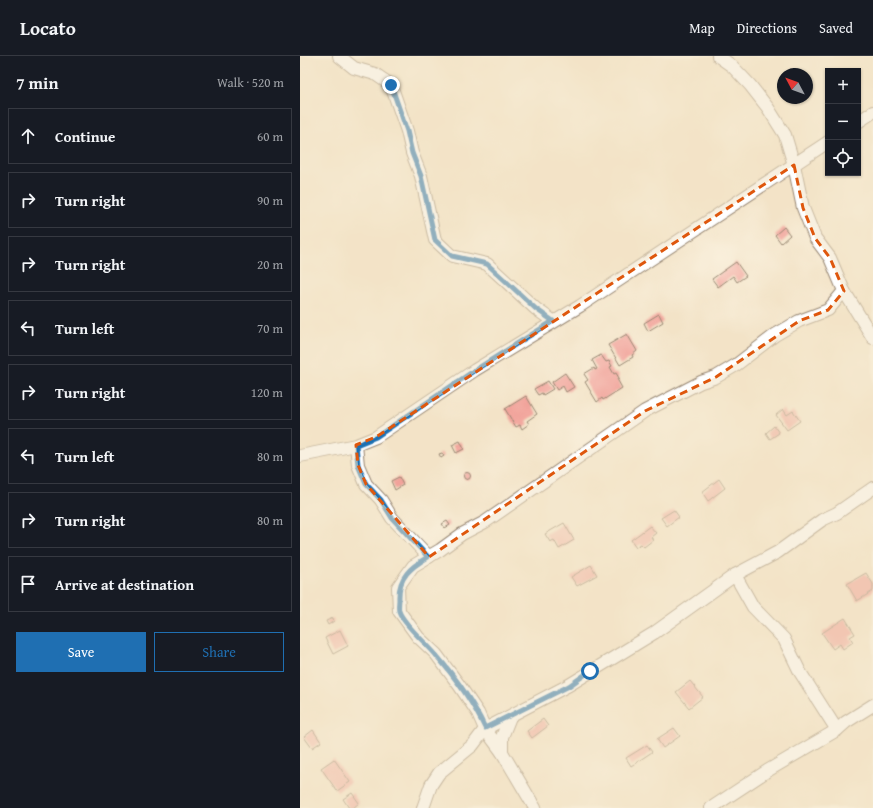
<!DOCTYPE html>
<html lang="en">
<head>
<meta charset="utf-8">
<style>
  :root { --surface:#171b24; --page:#20242c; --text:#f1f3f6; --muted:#9ea1a6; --line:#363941; --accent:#1f6fb2 }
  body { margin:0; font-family:"Gentium Book Plus",serif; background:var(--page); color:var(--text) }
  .controls { position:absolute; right:12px; top:12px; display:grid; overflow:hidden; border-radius:0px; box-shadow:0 1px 3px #0004 }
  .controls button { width:36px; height:36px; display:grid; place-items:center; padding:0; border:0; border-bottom:1px solid var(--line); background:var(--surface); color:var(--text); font:20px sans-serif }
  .compass { position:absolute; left:477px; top:12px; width:36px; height:36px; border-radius:50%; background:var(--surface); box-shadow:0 1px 3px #0004; rotate:311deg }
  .stop { position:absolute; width:12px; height:12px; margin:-9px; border:3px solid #1f6fb2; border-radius:50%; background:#fff }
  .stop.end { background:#1f6fb2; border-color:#fff; box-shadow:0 1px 4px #0008 }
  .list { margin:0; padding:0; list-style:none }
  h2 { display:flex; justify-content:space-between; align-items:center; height:52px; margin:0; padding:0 16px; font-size:17px }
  h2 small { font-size:13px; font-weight:400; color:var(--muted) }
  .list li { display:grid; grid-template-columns:26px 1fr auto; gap:12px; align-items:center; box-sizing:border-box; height:56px; margin:0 8px 8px; padding:0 8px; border:1px solid var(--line); border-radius:0px }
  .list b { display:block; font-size:15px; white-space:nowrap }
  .list em { font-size:13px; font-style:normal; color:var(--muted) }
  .actions { display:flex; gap:8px; padding:12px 16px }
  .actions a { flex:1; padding:9px 0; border:1px solid var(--accent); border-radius:0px; text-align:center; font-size:14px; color:var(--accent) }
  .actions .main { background:var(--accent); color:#fff }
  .icon { flex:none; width:22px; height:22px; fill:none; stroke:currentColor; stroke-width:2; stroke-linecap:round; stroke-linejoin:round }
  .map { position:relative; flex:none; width:573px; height:752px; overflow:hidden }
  header { display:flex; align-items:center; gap:24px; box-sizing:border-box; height:56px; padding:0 20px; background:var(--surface); border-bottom:1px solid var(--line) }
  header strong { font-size:19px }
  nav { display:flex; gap:22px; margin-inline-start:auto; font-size:14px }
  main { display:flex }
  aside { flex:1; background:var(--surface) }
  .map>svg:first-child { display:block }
</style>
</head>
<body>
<header>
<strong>Locato</strong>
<nav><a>Map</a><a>Directions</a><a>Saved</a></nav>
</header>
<main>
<aside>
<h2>7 min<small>Walk · 520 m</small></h2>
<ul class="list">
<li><svg class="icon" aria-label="ahead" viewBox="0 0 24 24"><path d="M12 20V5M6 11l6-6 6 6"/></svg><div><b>Continue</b></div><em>60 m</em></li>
<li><svg class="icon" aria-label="right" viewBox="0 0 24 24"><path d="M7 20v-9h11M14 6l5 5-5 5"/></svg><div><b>Turn right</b></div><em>90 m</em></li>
<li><svg class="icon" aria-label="right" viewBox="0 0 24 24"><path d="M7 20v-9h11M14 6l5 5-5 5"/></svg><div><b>Turn right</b></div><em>20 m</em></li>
<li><svg class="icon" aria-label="left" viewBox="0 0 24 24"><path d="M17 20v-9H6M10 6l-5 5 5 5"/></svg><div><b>Turn left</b></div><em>70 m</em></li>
<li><svg class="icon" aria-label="right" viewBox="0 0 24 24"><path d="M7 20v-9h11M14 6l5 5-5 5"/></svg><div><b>Turn right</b></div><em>120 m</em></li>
<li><svg class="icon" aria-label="left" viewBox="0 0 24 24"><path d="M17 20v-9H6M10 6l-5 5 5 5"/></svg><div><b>Turn left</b></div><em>80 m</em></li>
<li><svg class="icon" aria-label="right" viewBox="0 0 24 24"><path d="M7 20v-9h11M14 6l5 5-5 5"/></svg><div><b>Turn right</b></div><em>80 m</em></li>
<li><svg class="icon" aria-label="arrive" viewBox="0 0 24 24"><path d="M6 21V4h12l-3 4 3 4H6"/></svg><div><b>Arrive at destination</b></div></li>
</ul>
<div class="actions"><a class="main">Save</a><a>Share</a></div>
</aside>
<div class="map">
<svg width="573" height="752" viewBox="0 0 573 752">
  <rect width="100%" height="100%" fill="#fcf5e5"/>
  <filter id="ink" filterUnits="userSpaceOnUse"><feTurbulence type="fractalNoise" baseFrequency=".025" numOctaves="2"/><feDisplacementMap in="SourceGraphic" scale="8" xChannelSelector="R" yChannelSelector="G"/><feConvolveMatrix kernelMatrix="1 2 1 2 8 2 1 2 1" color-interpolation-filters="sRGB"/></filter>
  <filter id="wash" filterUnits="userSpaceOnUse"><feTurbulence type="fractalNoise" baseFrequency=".012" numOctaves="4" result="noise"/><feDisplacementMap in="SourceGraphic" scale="16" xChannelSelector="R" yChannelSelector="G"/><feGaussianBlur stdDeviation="0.9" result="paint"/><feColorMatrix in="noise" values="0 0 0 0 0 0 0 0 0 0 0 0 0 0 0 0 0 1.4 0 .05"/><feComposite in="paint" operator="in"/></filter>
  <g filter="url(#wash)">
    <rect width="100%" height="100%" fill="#f3e3c7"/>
    <g id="blocks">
      <g fill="#f1a29a">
        <path d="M484 171 490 179 481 187 475 179Z"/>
        <path d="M436 206 446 220 437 226 433 220 418 231 412 223Z"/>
        <path d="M359 258 363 266 348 275 344 267Z"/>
        <path d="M327 278 337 295 332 299 333 301 320 309 308 289Z"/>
        <path d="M301 299 306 306 309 305 312 310 310 311 314 318 316 317 319 322 317 323 322 332 303 344 302 342 297 346 285 326 288 324 284 318 294 312 295 314 297 313 292 304Z"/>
        <path d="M265 317 274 331 266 336 263 330 257 334 252 326Z"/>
        <path d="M248 325 253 333 243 339 242 337 238 339 234 333Z"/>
        <path d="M226 340 237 358 227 365 229 368 222 373 220 369 216 371 205 353Z"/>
        <path d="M483 353 487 359 493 355 500 365 487 374 476 359Z"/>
        <path d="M474 370 479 377 470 383 466 377Z"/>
        <path d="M160 385 164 393 156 397 152 389Z"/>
        <path d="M142 397 144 400 141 402 139 398Z"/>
        <circle cx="167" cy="420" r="3.5"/>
        <path d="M99 421 103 429 95 434 91 425Z"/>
        <path d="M419 423 425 432 408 445 402 436Z"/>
        <path d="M374 454 379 461 367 470 361 462Z"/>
        <path d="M147 465 150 469 145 472 142 468Z"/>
        <path d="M264 467 274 484 259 493 254 484 250 486 245 478Z"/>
        <path d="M350 470 356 477 351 481 353 484 344 491 341 488 336 491 331 484Z"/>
        <path d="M291 509 297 519 277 530 271 521Z"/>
        <path d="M566 517 573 528V535L557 545 547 528Z"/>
        <path d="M33 562 34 565 28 569 26 565Z"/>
        <path d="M545 562 555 578 550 581 553 586 543 593 540 588 533 593 522 577Z"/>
        <path d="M40 574 48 590 33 598 25 582Z"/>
        <path d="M390 625 403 641 389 652 376 636Z"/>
        <path d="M243 663 248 670 232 682 227 675Z"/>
        <path d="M374 672 380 680 363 692 357 683Z"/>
        <path d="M13 674 21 686 12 692 4 681Z"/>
        <path d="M347 689 352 696 331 710 326 702Z"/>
        <path d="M34 703 50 726 37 735 21 712Z"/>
        <path d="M52 737 59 747 53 752H49L43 743Z"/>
      </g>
    </g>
  </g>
  <g filter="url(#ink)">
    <use href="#blocks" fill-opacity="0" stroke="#978672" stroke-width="1"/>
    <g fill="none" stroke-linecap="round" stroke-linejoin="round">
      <g stroke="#978672" stroke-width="14">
        <g id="minor">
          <path d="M39 0 54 12 75 18 91 29 107 75 112 97 121 120 135 184 152 200 187 208 236 253 253 265"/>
          <path d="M418 0 432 10 450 29 468 52 485 79 494 109 503 152 515 182 530 202 544 235 573 282"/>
          <path d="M558 66 573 56"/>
          <path d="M56 389 58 409 66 428 81 444 92 462 129 501"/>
          <path d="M0 400 56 389 76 381 175 314 280 250 528 86"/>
          <path d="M435 519 453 551 484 583 500 616 537 674"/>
          <path d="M202 696V681L210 661"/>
          <path d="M123 752 131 729 139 717 173 689 185 673 269 629 354 577 435 519 478 496 522 464 537 457 573 432"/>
          <path d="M235 752 202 696 185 673 178 657 159 629 136 598 118 581 99 555 98 531 113 510 140 494 162 478 185 466 345 355 401 326 416 321 436 309 475 279 499 265 528 254 544 235"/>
          <path d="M411 752 467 715 537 674 546 666 573 649"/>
        </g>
      </g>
      <use href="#minor" stroke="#fff" stroke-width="12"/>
    </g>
  </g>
  <g fill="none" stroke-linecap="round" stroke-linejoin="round" filter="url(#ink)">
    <path stroke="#1f6fb2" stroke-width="5" d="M91 29 107 75 112 97 121 120 135 184 152 200 187 208 236 253 253 265 175 314 76 381 56 389 58 409 66 428 81 444 92 462 128 501C111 511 98 521 99 543 99 546 98 552 99 555 103 568 127 588 136 599 155 621 173 646 185 672L269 630 290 615"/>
  </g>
  <path d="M0 0H573V752H0ZM494 109 503 152 515 182 530 202 544 235 528 254 499 265 416 321 345 355 129 501 66 428 58 409 56 389 76 381Z" fill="#f3e3c7" fill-opacity=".55" fill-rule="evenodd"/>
  <path fill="none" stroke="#df570d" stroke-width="3" stroke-dasharray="8 5" stroke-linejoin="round" d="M494 109 503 152 515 182 530 202 544 235 528 254 499 265 416 321 345 355 129 501 66 428 58 409 56 389 76 381Z"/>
</svg>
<div class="controls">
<button>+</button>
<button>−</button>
<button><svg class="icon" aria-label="locate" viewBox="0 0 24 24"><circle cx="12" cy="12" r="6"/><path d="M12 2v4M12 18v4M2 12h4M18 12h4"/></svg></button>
</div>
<svg class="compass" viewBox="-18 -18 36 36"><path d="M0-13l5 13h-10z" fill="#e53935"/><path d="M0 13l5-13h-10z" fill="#9ea1a6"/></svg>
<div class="stop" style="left:290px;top:615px"></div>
<div class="stop end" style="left:91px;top:29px"></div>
</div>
</main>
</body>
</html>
